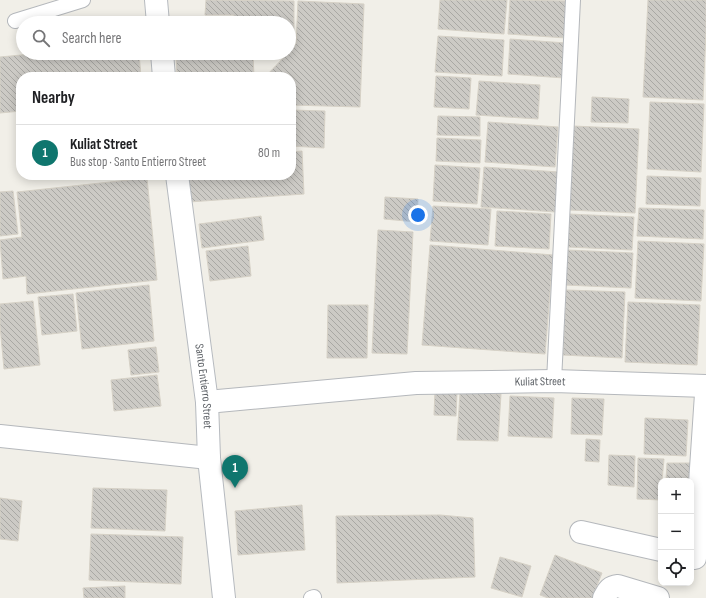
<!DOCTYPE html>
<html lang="en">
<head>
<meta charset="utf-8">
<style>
  :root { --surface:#fff; --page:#f2f2f2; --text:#202124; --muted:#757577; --line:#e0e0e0; --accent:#0f766e }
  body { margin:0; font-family:"Sofia Sans Condensed",sans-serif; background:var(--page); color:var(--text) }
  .controls { position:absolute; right:12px; bottom:12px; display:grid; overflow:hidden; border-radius:8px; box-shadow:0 2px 10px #0003 }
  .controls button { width:36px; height:36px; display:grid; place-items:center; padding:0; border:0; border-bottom:1px solid var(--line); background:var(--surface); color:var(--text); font:20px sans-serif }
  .you { position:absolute; left:418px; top:215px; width:14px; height:14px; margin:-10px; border:3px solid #fff; border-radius:50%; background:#1a73e8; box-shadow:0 0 0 6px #1a73e833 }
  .badge { display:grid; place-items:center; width:26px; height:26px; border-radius:50%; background:var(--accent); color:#fff; font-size:13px; font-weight:700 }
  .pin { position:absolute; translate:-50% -33px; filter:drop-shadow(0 1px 2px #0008) }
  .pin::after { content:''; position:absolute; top:21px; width:14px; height:12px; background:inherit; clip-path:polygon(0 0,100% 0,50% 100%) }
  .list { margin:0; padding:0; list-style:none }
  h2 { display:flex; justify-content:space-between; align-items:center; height:52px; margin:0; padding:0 16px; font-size:17px }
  h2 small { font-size:13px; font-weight:400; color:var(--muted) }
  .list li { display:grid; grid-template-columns:26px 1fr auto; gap:12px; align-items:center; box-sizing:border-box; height:56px; padding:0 16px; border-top:1px solid var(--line) }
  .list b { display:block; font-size:15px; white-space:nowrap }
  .list p { margin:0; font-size:13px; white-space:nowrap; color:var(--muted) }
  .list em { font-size:13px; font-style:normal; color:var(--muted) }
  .icon { flex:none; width:22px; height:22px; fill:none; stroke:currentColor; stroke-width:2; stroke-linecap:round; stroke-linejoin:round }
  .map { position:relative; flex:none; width:706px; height:598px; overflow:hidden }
  .search { position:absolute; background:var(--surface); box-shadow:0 2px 10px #0003; left:16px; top:16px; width:280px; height:44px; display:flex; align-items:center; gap:10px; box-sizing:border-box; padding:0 14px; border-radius:22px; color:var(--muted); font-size:15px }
  .panel { position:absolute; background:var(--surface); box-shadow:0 2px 10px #0003; left:16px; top:72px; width:280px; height:108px; border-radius:16px }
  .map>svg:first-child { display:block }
</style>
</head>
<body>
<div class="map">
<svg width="706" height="598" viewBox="0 0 706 598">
  <defs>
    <pattern id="building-back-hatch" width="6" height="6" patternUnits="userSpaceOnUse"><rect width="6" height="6" fill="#cccac5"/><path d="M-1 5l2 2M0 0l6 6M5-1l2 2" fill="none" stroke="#a9a8a4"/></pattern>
  </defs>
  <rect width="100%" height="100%" fill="#f1efe8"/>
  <g fill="url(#building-back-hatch)" stroke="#d6d1c6">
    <path d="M206 0 294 1V39H289V23H234V15H205Z"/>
    <path d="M440 0H507L504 34 438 29Z"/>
    <path d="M510 0 569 1 566 38 508 34Z"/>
    <path d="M648 0H706V31L703 100 643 97Z"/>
    <path d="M298 1 364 4 360 107 291 105V77H265L288 53H289V52L296 44Z"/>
    <path d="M438 36 504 40 502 76 435 72Z"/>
    <path d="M510 39 566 43 564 78 508 74Z"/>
    <path d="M42 53H139L141 77H21V111L0 113V57Z"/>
    <path d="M176 53H228V54L253 53 254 77H177Z"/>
    <path d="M436 76 471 78 469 109 434 107Z"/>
    <path d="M479 81 540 85 538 119 476 115Z"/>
    <path d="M592 97 629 99 628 123 591 122Z"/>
    <path d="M650 102 704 104 701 172 647 169Z"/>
    <path d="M291 110 325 111 324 148 291 146Z"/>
    <path d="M438 116 480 117V136L437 135Z"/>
    <path d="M488 122 558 127 555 167 485 162Z"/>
    <path d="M573 126 639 129 635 213 569 210Z"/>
    <path d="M437 138 481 140 480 163 436 161Z"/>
    <path d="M302 151 304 194 189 202 188 175H291V152Z"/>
    <path d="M435 165 480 168 477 204 433 201Z"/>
    <path d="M484 167 559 172 556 212 481 207Z"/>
    <path d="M647 176 701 178 700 206 646 204Z"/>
    <path d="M147 178 157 280 27 294 26 276 3 279 0 240 22 237 17 192Z"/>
    <path d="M13 191 18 234 0 236V192Z"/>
    <path d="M385 197 418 199 417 222 384 219Z"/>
    <path d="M433 206 491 209 488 245 430 241Z"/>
    <path d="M639 208 704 210 703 239 637 236Z"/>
    <path d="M497 211 551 214 549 249 495 246Z"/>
    <path d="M569 214 634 217 632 250 568 247Z"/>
    <path d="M261 216 264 240 202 248 199 224Z"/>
    <path d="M378 230 413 232 407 354 372 353Z"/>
    <path d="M638 241 704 244 701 301 635 298Z"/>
    <path d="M430 245 553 255 545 354 422 345Z"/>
    <path d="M248 246 251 276 210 281 206 251Z"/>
    <path d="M567 250 633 253 631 288 565 285Z"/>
    <path d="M149 285 154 341 82 349 76 293Z"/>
    <path d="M566 290 625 292 622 358 563 355Z"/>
    <path d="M73 294 77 331 42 335 38 297Z"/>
    <path d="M33 301 40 365 4 369 0 326V304Z"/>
    <path d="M628 302 700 305 697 365 625 362Z"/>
    <path d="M328 305H368L367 358H327Z"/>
    <path d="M156 347 159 372 131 375 128 350Z"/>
    <path d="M157 375 161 406 114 411 111 380Z"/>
    <path d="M435 390 457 392 456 416 434 415Z"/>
    <path d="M460 393 501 394 498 441 457 440Z"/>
    <path d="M510 396 554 398 552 438 508 436Z"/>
    <path d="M572 398 604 399 602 435 571 434Z"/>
    <path d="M645 418 688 420 686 456 644 454Z"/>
    <path d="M586 439 600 440 599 462 585 461Z"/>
    <path d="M609 455 635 456 634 487 608 485Z"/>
    <path d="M638 458 664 459 662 481H661V500L637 499Z"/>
    <path d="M667 463H692L691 481H666Z"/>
    <path d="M93 488 167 490 165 531 91 528Z"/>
    <path d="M0 498 22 501 18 541 0 539Z"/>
    <path d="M302 505 305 550 238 555 235 511Z"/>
    <path d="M440 515 473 518 475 577 337 583 336 516Z"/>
    <path d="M91 534 183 537 181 584 89 580Z"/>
    <path d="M555 555 602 573 592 598H548L540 595Z"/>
    <path d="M500 557 531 566 522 597 491 588Z"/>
    <path d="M125 586V598H84L83 588Z"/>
  </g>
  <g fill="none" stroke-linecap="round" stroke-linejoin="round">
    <g stroke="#b5b8bc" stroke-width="16">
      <g id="service">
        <path d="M15 21 83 0"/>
        <path d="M554 381 573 0"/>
        <path d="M311 598 314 597"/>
      </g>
    </g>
    <g stroke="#b5b8bc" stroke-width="24">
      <g id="minor">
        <path d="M0 436 209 458"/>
        <path d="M581 532 661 550"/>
        <path d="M695 558 706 394"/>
        <path d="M604 598C608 591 609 587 618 586L658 598"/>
      </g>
    </g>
    <g stroke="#b5b8bc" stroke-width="24">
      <g id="tertiary">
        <path id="s1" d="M207 402 416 383 554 381 706 386"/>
      </g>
    </g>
    <g stroke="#b6babf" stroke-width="24">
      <g id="secondary">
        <path d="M156 0 158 23"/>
        <path d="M162 53 164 77"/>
        <path id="s2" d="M177 175 207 402 209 458 224 598"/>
      </g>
    </g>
    <use href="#service" stroke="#fff" stroke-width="14"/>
    <use href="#minor" stroke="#fff" stroke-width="22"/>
    <use href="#tertiary" stroke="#fff" stroke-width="22"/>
    <use href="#secondary" stroke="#fff" stroke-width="22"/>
  </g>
  <g text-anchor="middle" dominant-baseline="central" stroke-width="3" stroke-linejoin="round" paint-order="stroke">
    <g font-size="12" fill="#5f6368" stroke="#fff">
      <text stroke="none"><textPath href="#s1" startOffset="334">Kuliat Street</textPath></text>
      <text stroke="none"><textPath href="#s2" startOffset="213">Santo Entierro Street</textPath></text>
    </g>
  </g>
</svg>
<div class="controls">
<button>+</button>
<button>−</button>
<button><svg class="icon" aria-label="locate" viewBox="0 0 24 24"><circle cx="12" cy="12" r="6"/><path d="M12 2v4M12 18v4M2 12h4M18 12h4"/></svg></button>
</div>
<div class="you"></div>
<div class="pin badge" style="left:235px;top:488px">1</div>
<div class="search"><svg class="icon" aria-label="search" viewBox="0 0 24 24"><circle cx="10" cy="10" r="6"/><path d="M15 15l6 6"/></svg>Search here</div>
<section class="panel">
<h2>Nearby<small></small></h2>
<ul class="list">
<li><span class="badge">1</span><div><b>Kuliat Street</b><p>Bus stop · Santo Entierro Street</p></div><em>80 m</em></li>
</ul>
</section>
</div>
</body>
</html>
